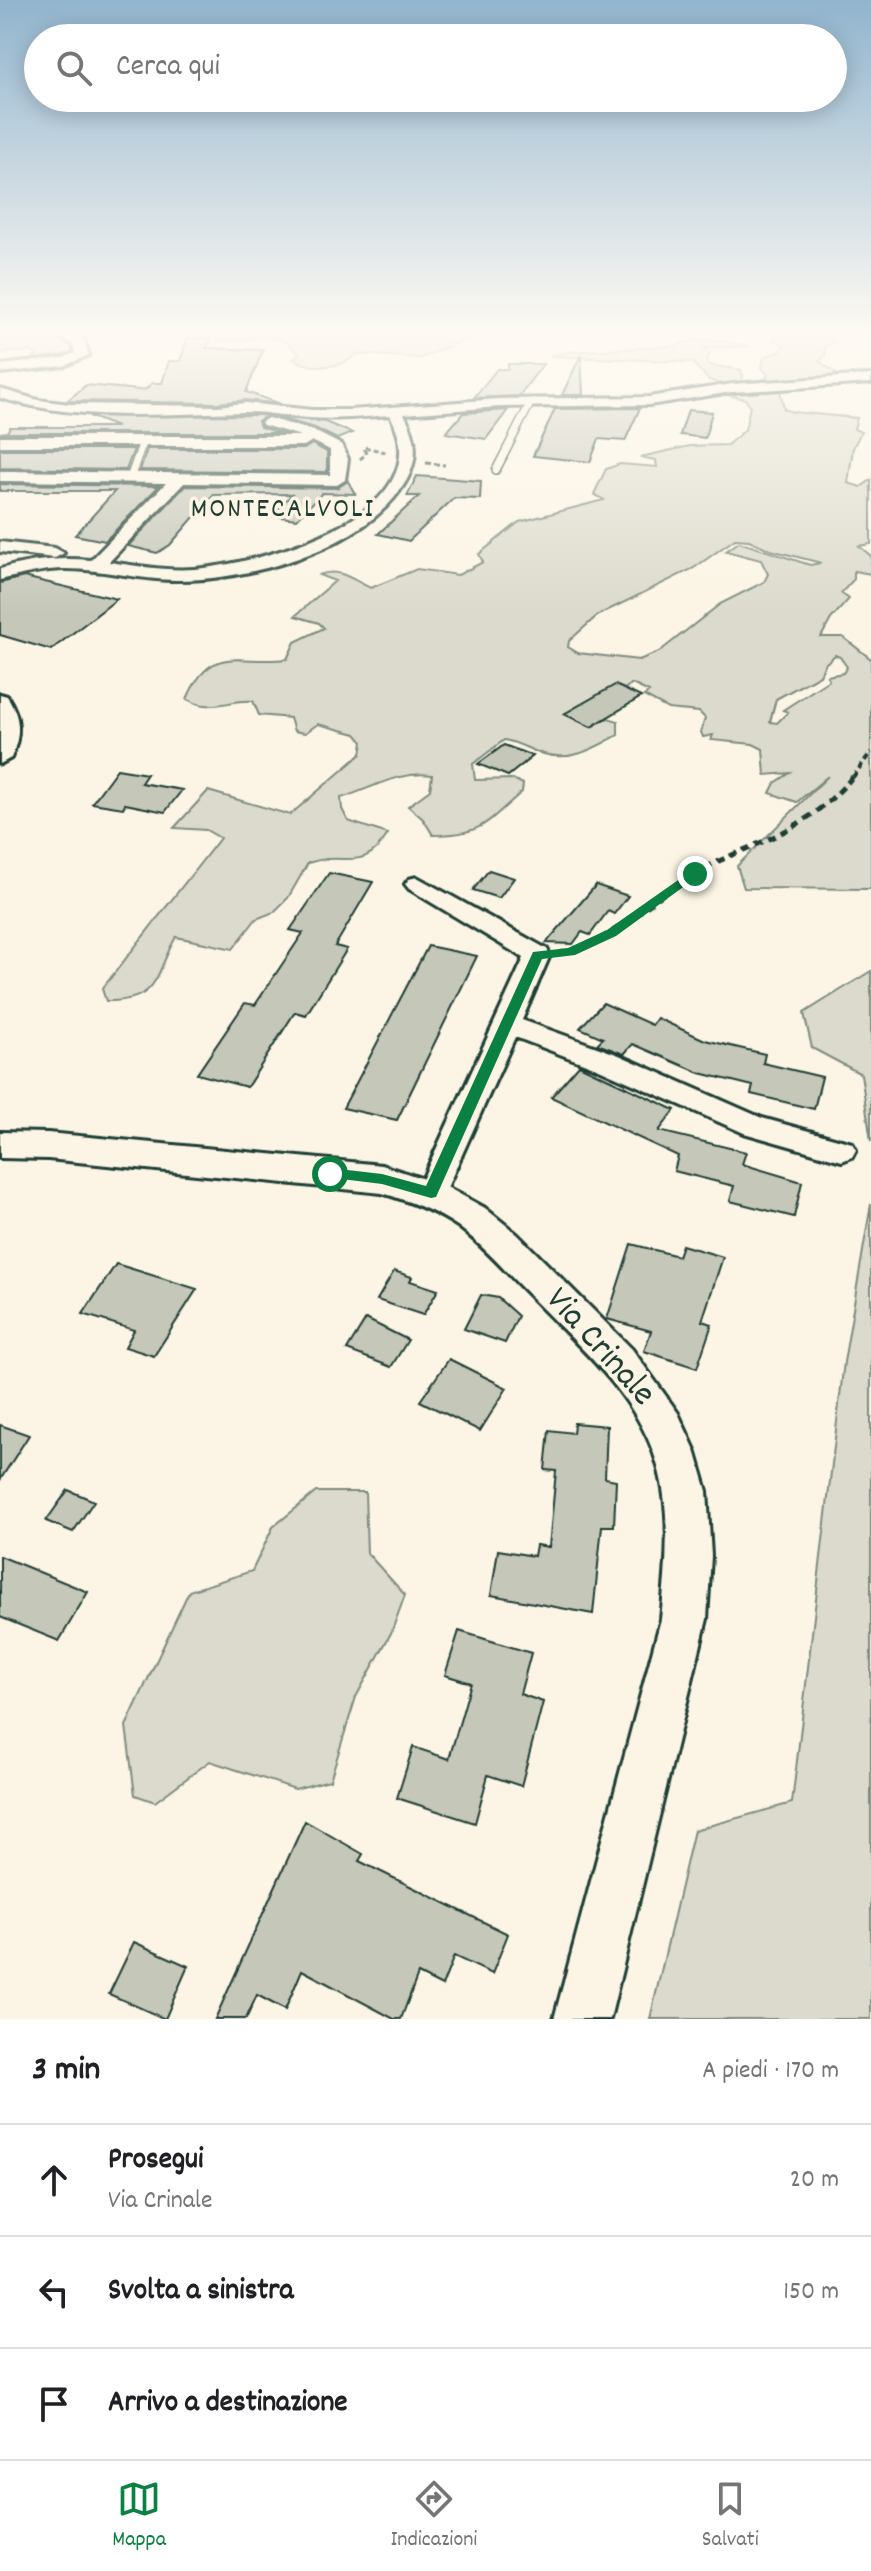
<!DOCTYPE html>
<html lang="it">
<head>
<meta charset="utf-8">
<style>
  :root { --surface:#fff; --page:#f6f6f6; --text:#202124; --muted:#757577; --line:#e0e0e0; --accent:#0b8043 }
  body { margin:0; font-family:Dekko,sans-serif; background:var(--page); color:var(--text) }
  .stop { position:absolute; width:24px; height:24px; margin:-18px; border:6px solid #0b8043; border-radius:50%; background:#fff }
  .stop.end { background:#0b8043; border-color:#fff; box-shadow:0 2px 8px #0008 }
  .list { margin:0; padding:0; list-style:none }
  h2 { display:flex; justify-content:space-between; align-items:center; height:104px; margin:0; padding:0 32px; font-size:34px }
  h2 small { font-size:26px; font-weight:400; color:var(--muted) }
  .list li { display:grid; grid-template-columns:52px 1fr auto; gap:24px; align-items:center; box-sizing:border-box; height:112px; padding:0 32px; border-top:2px solid var(--line) }
  .list b { display:block; font-size:30px; white-space:nowrap }
  .list p { margin:0; font-size:26px; white-space:nowrap; color:var(--muted) }
  .list em { font-size:26px; font-style:normal; color:var(--muted) }
  .icon { flex:none; width:44px; height:44px; fill:none; stroke:currentColor; stroke-width:2; stroke-linecap:round; stroke-linejoin:round }
  .map { position:relative; flex:none; width:871px; height:2019px; overflow:hidden }
  .search { position:absolute; background:var(--surface); box-shadow:0 4px 20px #0003; left:24px; right:24px; top:24px; height:88px; display:flex; align-items:center; gap:20px; box-sizing:border-box; padding:0 28px; border-radius:44px; color:var(--muted); font-size:30px }
  .sheet { height:440px; background:var(--surface) }
  nav { display:flex; justify-content:space-around; align-items:center; box-sizing:border-box; height:112px; border-top:2px solid var(--line); background:var(--surface); font-size:22px; color:var(--muted) }
  nav a { display:grid; justify-items:center; gap:4px }
  nav .on { color:var(--accent) }
  .map>svg:first-child { display:block }
</style>
</head>
<body>
<div class="map">
<svg width="871" height="2019" viewBox="0 0 871 2019">
  <rect width="100%" height="100%" fill="#fcf5e5"/>
  <filter id="ink" filterUnits="userSpaceOnUse"><feTurbulence type="fractalNoise" baseFrequency=".0125" numOctaves="2"/><feDisplacementMap in="SourceGraphic" scale="16" xChannelSelector="R" yChannelSelector="G"/><feConvolveMatrix kernelMatrix="1 2 1 2 8 2 1 2 1" color-interpolation-filters="sRGB"/></filter>
  <g filter="url(#ink)">
    <g fill="#dcdacc" stroke="#7e8c80" stroke-width="2" fill-rule="evenodd">
      <path d="M0 333C26 333 49 332 73 343L76 353 32 359 37 355 30 351 0 353Z"/>
      <path d="M216 333H480L421 358 356 354C342 369 311 370 294 359L299 354C274 321 245 347 218 339Z"/>
      <path d="M805 333 832 339 834 341 825 347V356L819 361 842 378 728 386 709 380 692 362 550 356 569 352 677 346C696 335 726 341 750 346L703 348 710 354 707 359 709 365 741 370 743 376 741 382 765 379 768 375 762 368 764 357 779 352 785 346 773 339 776 335Z"/>
      <path d="M776 389 780 391 784 409 792 412 857 418 854 429 861 432 853 448 848 483 861 487 871 480V544L859 546 871 556V574L854 571V579L841 593 849 599 831 619 821 637H843L871 659V889L744 888 737 866 828 776 797 802 770 793 775 783 790 773 765 775 763 749 753 744 711 740 713 735 703 737 701 732 705 718 699 712 668 709 644 696 649 692 632 684 624 689 615 685 565 714 591 727 608 718 618 721V735C593 749 570 763 540 753 528 749 517 742 504 740L473 764 475 780 513 779 523 784 522 792C486 822 484 835 433 835L423 819 408 806 430 790 432 775C400 770 371 789 341 798L342 809 348 821 388 834C362 875 346 850 308 863L288 898 274 912 256 919 233 949 176 937C154 974 162 1001 106 1001L102 989 220 838 206 830 174 828 208 791 290 815 361 754 363 742 356 734 318 724 305 733 294 731 290 718 259 715 253 701C229 699 210 713 187 699 211 642 238 665 287 659L295 642 324 628 319 623 295 616 335 581 319 575C340 567 352 580 371 588L417 569 458 575 483 562 479 554 519 522 604 500 594 494 606 469 620 464 657 467 656 460 640 457 690 446 727 445 745 430 750 406 745 399 723 394ZM735 539 749 540 771 550 821 563 810 565 739 542 726 551 761 560 768 574 764 582 720 604 659 652 639 660 578 653 568 647 569 641 598 615 694 568ZM835 655 840 657 847 667 843 673 827 676 829 680 783 710 788 712 777 723 770 722 776 699 820 675 825 664Z"/>
      <path d="M871 971V1141L861 1074 812 1048 804 1013Z"/>
      <path d="M871 1204V2019H650L694 1830 792 1803 844 1362Z"/>
      <path d="M316 1492H365L367 1553 405 1595 391 1633 356 1697 330 1780 295 1789 210 1761 155 1802 135 1795 126 1726 189 1591 252 1571 273 1527Z"/>
    </g>
    <g fill="#c5c7b9" stroke="#1f3d34" stroke-width="2">
      <path d="M188 338H212L206 348 263 350 246 392 281 404 245 400 218 403 67 401 86 385 140 390 146 389 152 383H162L169 361H180Z"/>
      <path d="M581 355 583 395H562Z"/>
      <path d="M508 364H543L519 396 474 398 497 369H508Z"/>
      <path d="M640 408 625 441 599 439 590 462 533 456 555 409Z"/>
      <path d="M508 410 486 439 446 433 463 413Z"/>
      <path d="M688 410 712 412 705 438 680 435Z"/>
      <path d="M259 415 266 416 258 421 260 427 280 433H0L7 432 10 427H117L89 416Z"/>
      <path d="M276 417 325 422 352 433 337 439 315 428Z"/>
      <path d="M312 444 327 452V472L140 470 147 449H304Z"/>
      <path d="M0 449H134L126 470 0 468Z"/>
      <path d="M417 476 481 481 480 499 454 498 409 541 378 534 419 496H407Z"/>
      <path d="M348 481 355 494 322 493 297 519 271 516 292 494 213 495 170 545 157 553 128 546 185 486 337 488Z"/>
      <path d="M0 484 159 486 105 541 75 535 115 491H0Z"/>
      <path d="M24 577 66 587 117 599 51 650 0 635V583Z"/>
      <path d="M615 685 641 697 591 727 564 714Z"/>
      <path d="M504 745 533 756 508 776 478 764Z"/>
      <path d="M117 769 147 774 141 783 182 790 165 812 125 804 123 808 92 803Z"/>
      <path d="M489 870 514 878 499 898 473 890Z"/>
      <path d="M329 873 373 882 335 946 347 949 306 1015 295 1012 247 1087 197 1074 245 1003 255 1005 303 933 290 930Z"/>
      <path d="M596 885 628 896 614 914 608 911 590 935 582 932 573 944 546 943Z"/>
      <path d="M428 946 477 956 397 1120 343 1108Z"/>
      <path d="M603 1003 652 1025 657 1018 705 1040 765 1054 763 1063 822 1077 814 1109 751 1094 753 1086 700 1073 633 1044 624 1054 597 1044 603 1038 580 1028Z"/>
      <path d="M579 1065 675 1110 659 1131 746 1152 742 1164 802 1182 794 1217 730 1201 734 1186 674 1171 678 1156 551 1097Z"/>
      <path d="M631 1244 678 1256 682 1245 723 1257 702 1321 712 1324 697 1368 644 1351 651 1331 607 1319Z"/>
      <path d="M116 1264 197 1289 154 1356 125 1347 134 1330 83 1314Z"/>
      <path d="M394 1271 412 1277 410 1281 438 1290 423 1315 377 1300Z"/>
      <path d="M481 1295 498 1298 518 1316 505 1343 464 1329Z"/>
      <path d="M366 1319 408 1340 391 1367 347 1350Z"/>
      <path d="M449 1359 507 1388 480 1431 420 1401Z"/>
      <path d="M574 1423 607 1426 605 1478 616 1480 614 1526H602L593 1614 491 1595 498 1550 534 1556 536 1545 549 1547 556 1471 545 1470 549 1430 573 1433Z"/>
      <path d="M0 1425 29 1435 0 1480Z"/>
      <path d="M68 1490 94 1501 73 1532 46 1521Z"/>
      <path d="M0 1556 88 1592 59 1641 0 1617Z"/>
      <path d="M459 1631 531 1653 520 1694 543 1702 521 1786 488 1775 475 1823 397 1798 413 1747 449 1759 471 1683 445 1675Z"/>
      <path d="M305 1821 363 1854 359 1861 508 1934 492 1974 454 1956 442 1986 418 1974 401 2019H394L302 1970 285 2010 257 1995 246 2019H215Z"/>
      <path d="M134 1942 188 1966 165 2019 109 1994Z"/>
    </g>
    <g fill="none" stroke-linecap="round" stroke-linejoin="round">
      <g stroke="#1f3d34" stroke-width="10">
        <g id="service">
          <path d="M496 470 531 402"/>
          <path d="M130 478 143 442"/>
        </g>
      </g>
      <g stroke="#1f3d34" stroke-width="6">
        <g id="minor">
          <path d="M53 333H70L84 340 89 355 64 366 0 373V365L62 358 75 353 73 345Z"/>
          <path d="M871 375V383L732 392 649 405 499 407 404 414C422 445 417 471 394 498 349 552 245 581 176 580 139 580 103 569 66 569 43 569 22 575 0 580V569C30 560 59 557 91 560L166 483 0 481V471L330 475V450L312 441 304 446H0V436H301L263 425 261 422 268 418 314 431 342 445 348 459 345 480 337 485 184 483 109 562C137 566 166 571 195 569 262 563 445 515 390 415 364 417 337 420 310 418 288 417 265 411 243 412 163 414 78 422 0 398V389L38 400 70 404 218 406 245 403 313 410H350L499 399 649 397 732 384Z"/>
          <path d="M0 542 55 548 64 553 55 558 0 552Z"/>
          <path d="M0 694 7 696C21 717 21 735 11 758L0 764Z"/>
          <path d="M417 877 547 949 550 955 522 1020 619 1055 762 1118 852 1143 856 1150 852 1157 842 1161 744 1133 599 1069 515 1037 441 1201 431 1204 421 1201 416 1193 524 958 409 889 405 884 409 879Z"/>
        </g>
      </g>
      <g stroke="#1f3d34" stroke-width="6">
        <path id="tertiary" d="M0 1132 48 1133 382 1165 445 1186 485 1208 517 1234 632 1349 678 1413 695 1450 707 1491 711 1556 707 1619 610 2019H554L661 1619C667 1563 673 1505 653 1451 630 1388 574 1342 529 1295 506 1272 485 1247 459 1227 436 1211 409 1201 382 1193L48 1159 0 1158Z"/>
      </g>
      <g stroke="#1f3d34" stroke-width="3" stroke-dasharray="5 3" stroke-linecap="butt">
        <path d="M864 333 871 339"/>
        <path d="M360 459 366 454 364 447 386 452"/>
        <path d="M426 463 445 465"/>
      </g>
      <path stroke="#1f3d34" stroke-width="4" stroke-dasharray="6 4" stroke-linecap="butt" d="M853 777 871 752"/>
      <path stroke="#1f3d34" stroke-width="5" stroke-dasharray="8 6" stroke-linecap="butt" d="M561 953C611 943 641 907 682 881 748 840 799 841 854 775"/>
      <use href="#service" stroke="#fcf5e5" stroke-width="7"/>
      <use href="#minor" fill="#fcf5e5" fill-rule="evenodd"/>
      <use href="#tertiary" fill="#fcf5e5" fill-rule="evenodd"/>
    </g>
  </g>
  <linearGradient id="sky" x2="0" y2="1"><stop stop-color="#91b4ce"/><stop offset="0.54" stop-color="#fefaf3"/><stop offset="1" stop-color="#fefaf3" stop-opacity="0"/></linearGradient>
  <rect width="871" height="616" fill="url(#sky)"/>
  <path fill="#0b8043" d="M691 871 701 874 616 936 575 955 542 959 436 1197 431 1198 382 1184 325 1177V1170L330 1168 382 1174 426 1186 533 952 568 948 607 930Z"/>
  <g text-anchor="middle" dominant-baseline="central" stroke-width="7" stroke-linejoin="round" paint-order="stroke">
    <g font-size="28" letter-spacing="2" fill="#1f3d34" stroke="#fcf5e5">
      <text x="283" y="511">MONTECALVOLI</text>
    </g>
    <g font-size="36" fill="#1f3d34" stroke="#fcf5e5">
      <text transform="translate(599 1348) rotate(48)">Via Crinale</text>
    </g>
  </g>
</svg>
<div class="stop" style="left:330px;top:1174px"></div>
<div class="stop end" style="left:695px;top:874px"></div>
<div class="search"><svg class="icon" aria-label="search" viewBox="0 0 24 24"><circle cx="10" cy="10" r="6"/><path d="M15 15l6 6"/></svg>Cerca qui</div>
</div>
<section class="sheet">
<h2>3 min<small>A piedi · 170 m</small></h2>
<ul class="list">
<li><svg class="icon" aria-label="ahead" viewBox="0 0 24 24"><path d="M12 20V5M6 11l6-6 6 6"/></svg><div><b>Prosegui</b><p>Via Crinale</p></div><em>20 m</em></li>
<li><svg class="icon" aria-label="left" viewBox="0 0 24 24"><path d="M17 20v-9H6M10 6l-5 5 5 5"/></svg><div><b>Svolta a sinistra</b></div><em>150 m</em></li>
<li><svg class="icon" aria-label="arrive" viewBox="0 0 24 24"><path d="M6 21V4h12l-3 4 3 4H6"/></svg><div><b>Arrivo a destinazione</b></div></li>
</ul>
</section>
<nav>
<a class="on"><svg class="icon" aria-label="map" viewBox="0 0 24 24"><path d="M3 6l6-2 6 2 6-2v14l-6 2-6-2-6 2zM9 4v14M15 6v14"/></svg>Mappa</a>
<a><svg class="icon" aria-label="directions" viewBox="0 0 24 24"><path d="M12 3l9 9-9 9-9-9zM9 14v-3h6M13 9l2 2-2 2"/></svg>Indicazioni</a>
<a><svg class="icon" aria-label="saved" viewBox="0 0 24 24"><path d="M7 4h10v16l-5-4-5 4z"/></svg>Salvati</a>
</nav>
</body>
</html>
